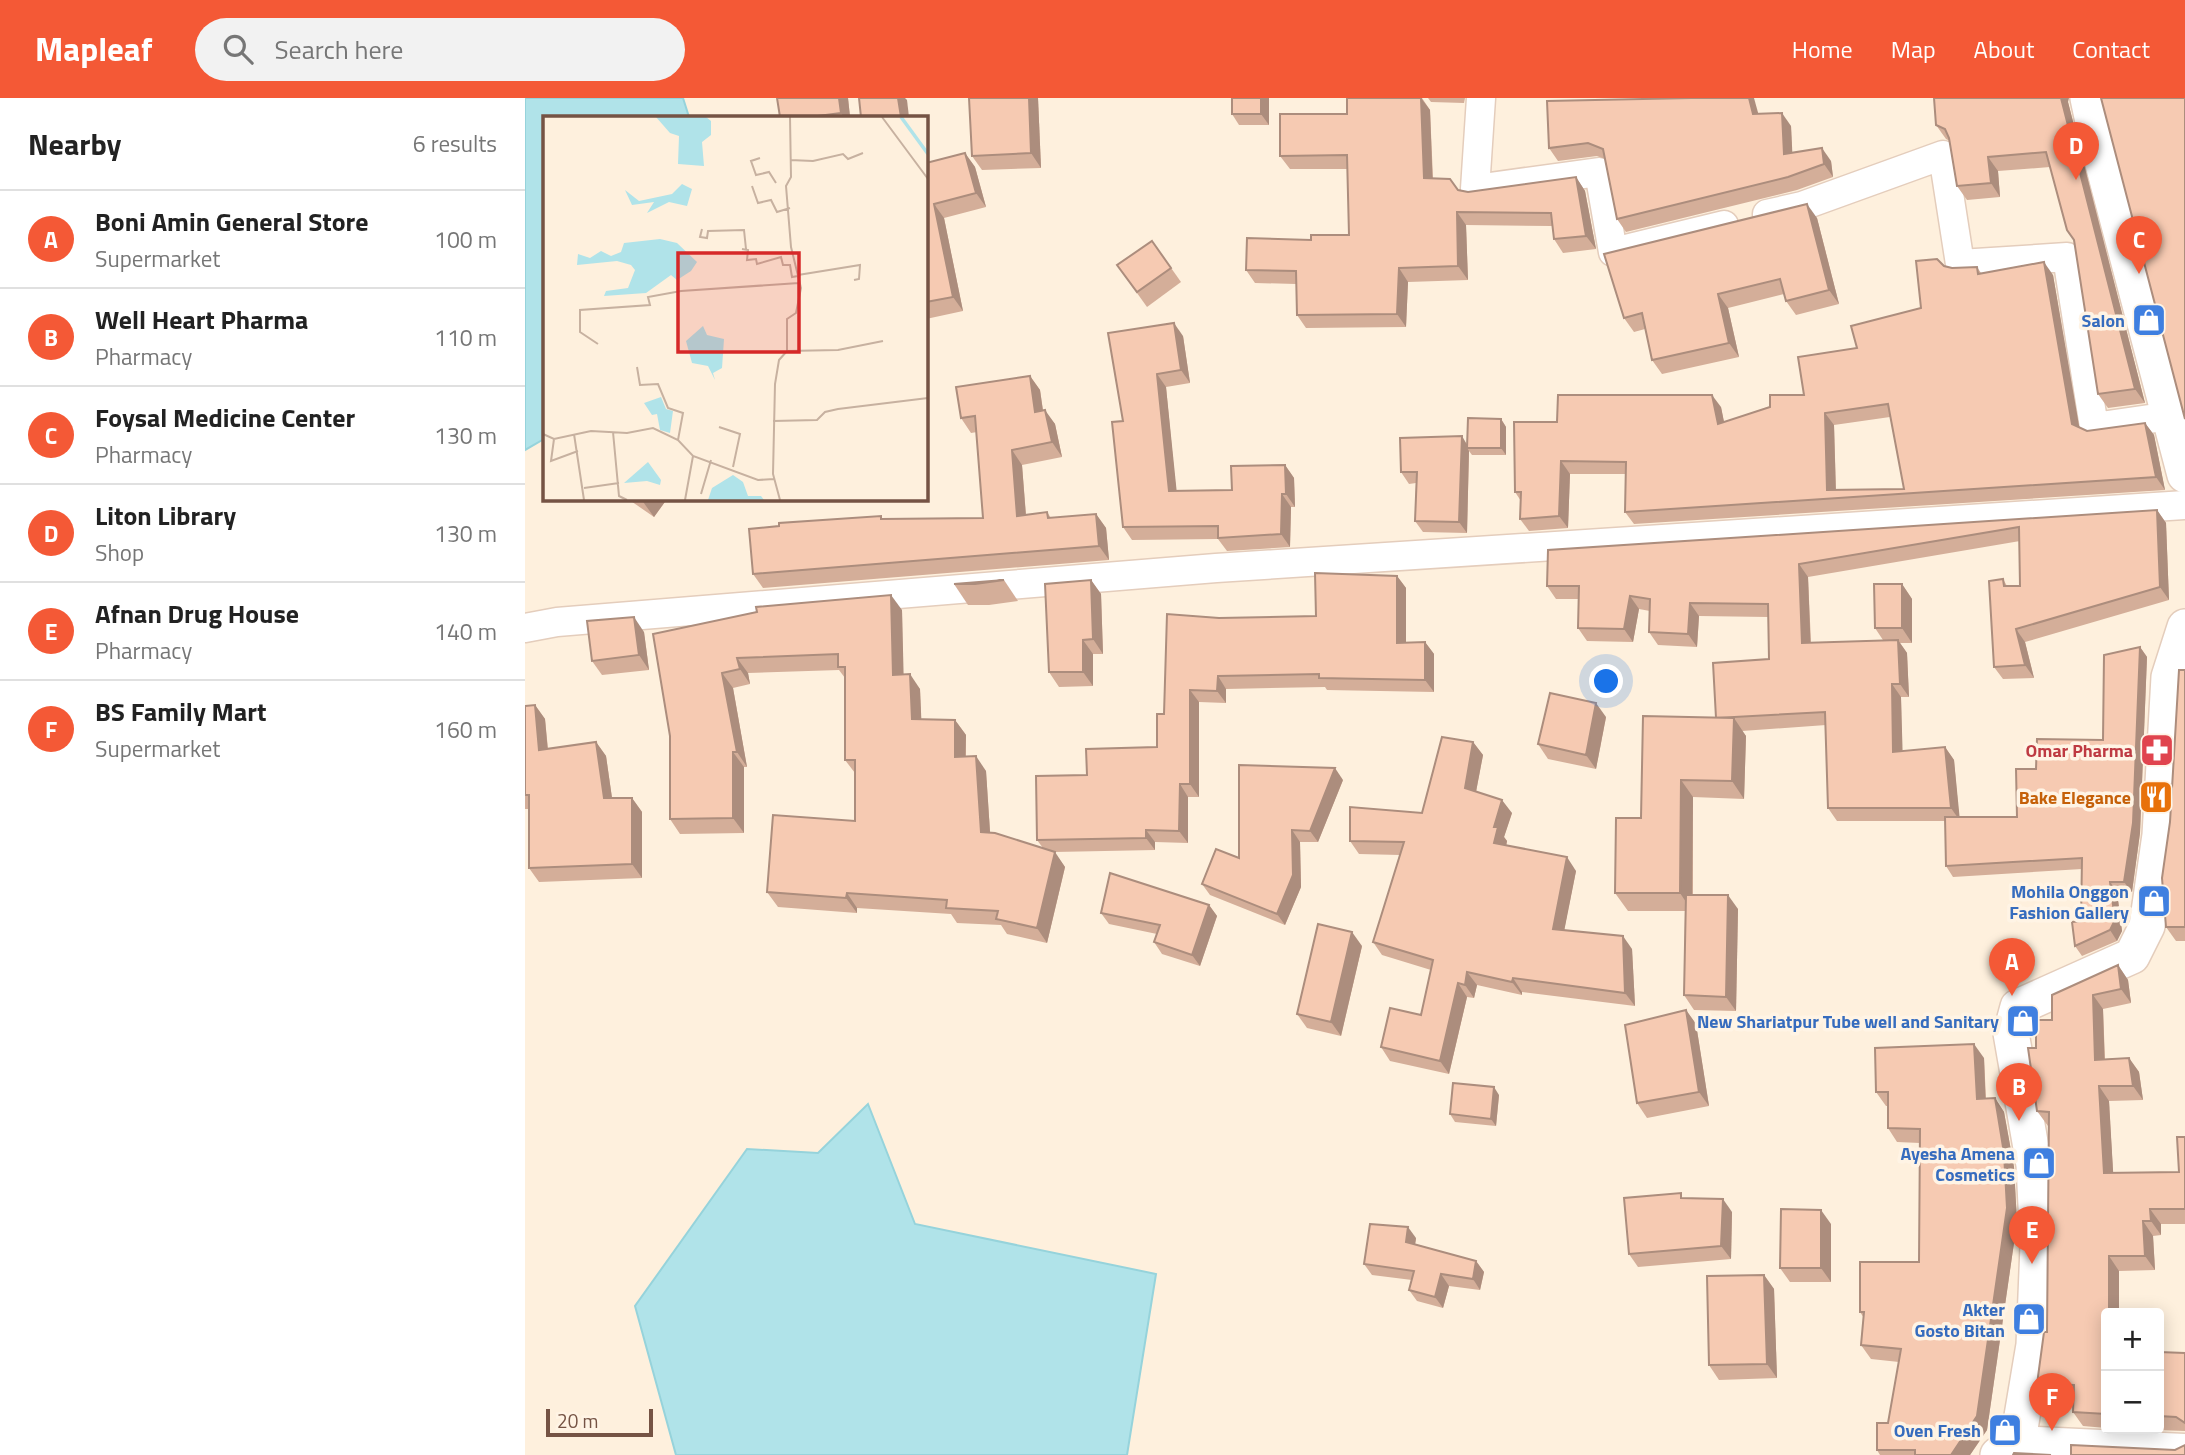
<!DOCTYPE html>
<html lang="en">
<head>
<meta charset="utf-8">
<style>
  :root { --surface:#fff; --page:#f2f2f2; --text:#222; --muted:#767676; --line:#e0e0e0; --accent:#f45936 }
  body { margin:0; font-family:"Titillium Web",sans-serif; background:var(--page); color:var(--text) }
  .controls { position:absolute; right:21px; bottom:21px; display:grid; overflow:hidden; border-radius:7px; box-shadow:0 4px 18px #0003 }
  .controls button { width:63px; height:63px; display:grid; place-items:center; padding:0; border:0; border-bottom:2px solid var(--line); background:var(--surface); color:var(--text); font:35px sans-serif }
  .scale { position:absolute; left:21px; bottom:18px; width:107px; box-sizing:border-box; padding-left:7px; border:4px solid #755344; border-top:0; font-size:19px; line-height:24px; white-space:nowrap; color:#755344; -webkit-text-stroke:5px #fff4e5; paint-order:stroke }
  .you { position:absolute; left:1082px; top:584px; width:24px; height:24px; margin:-18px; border:5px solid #fff; border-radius:50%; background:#1a73e8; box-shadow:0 0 0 10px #1a73e833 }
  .badge { display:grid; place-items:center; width:46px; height:46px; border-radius:50%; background:var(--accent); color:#fff; font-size:23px; font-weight:700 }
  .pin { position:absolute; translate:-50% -58px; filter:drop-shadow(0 2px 4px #0008) }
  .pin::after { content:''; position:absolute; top:37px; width:24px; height:21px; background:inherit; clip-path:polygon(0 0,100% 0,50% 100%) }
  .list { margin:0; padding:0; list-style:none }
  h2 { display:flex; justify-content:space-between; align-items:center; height:91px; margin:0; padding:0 28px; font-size:30px }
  h2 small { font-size:23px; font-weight:400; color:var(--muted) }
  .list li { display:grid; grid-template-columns:46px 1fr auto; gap:21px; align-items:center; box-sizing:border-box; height:98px; padding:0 28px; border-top:2px solid var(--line) }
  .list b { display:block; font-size:26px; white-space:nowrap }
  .list p { margin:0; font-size:23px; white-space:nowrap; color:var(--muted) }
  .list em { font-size:23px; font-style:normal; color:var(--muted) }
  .icon { flex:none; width:38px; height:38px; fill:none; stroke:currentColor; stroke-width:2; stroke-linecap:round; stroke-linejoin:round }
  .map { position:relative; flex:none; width:1660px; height:1357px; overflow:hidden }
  header { display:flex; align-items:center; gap:42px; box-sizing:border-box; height:98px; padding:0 35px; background:var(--accent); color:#fff }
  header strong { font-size:33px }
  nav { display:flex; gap:38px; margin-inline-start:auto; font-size:24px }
  .search { width:490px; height:63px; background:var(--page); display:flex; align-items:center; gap:18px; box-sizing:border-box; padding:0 24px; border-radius:38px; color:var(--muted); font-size:26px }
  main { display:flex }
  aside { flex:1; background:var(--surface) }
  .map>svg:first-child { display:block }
</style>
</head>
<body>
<header>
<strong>Mapleaf</strong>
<div class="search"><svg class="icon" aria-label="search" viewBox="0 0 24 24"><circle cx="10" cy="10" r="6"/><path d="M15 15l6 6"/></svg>Search here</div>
<nav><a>Home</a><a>Map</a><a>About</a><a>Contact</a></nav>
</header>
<main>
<aside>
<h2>Nearby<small>6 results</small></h2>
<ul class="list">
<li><span class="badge">A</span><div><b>Boni Amin General Store</b><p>Supermarket</p></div><em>100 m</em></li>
<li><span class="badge">B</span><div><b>Well Heart Pharma</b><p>Pharmacy</p></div><em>110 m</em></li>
<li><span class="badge">C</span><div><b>Foysal Medicine Center</b><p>Pharmacy</p></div><em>130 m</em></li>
<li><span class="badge">D</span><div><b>Liton Library</b><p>Shop</p></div><em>130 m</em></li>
<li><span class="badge">E</span><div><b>Afnan Drug House</b><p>Pharmacy</p></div><em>140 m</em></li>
<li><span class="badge">F</span><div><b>BS Family Mart</b><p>Supermarket</p></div><em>160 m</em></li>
</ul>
</aside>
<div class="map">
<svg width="1660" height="1357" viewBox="0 0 1660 1357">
  <rect width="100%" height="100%" fill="#fef0dd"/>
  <g fill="#b0e3e9" stroke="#96d3db" stroke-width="2">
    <path d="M0 0H158L164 19H19V341L0 352Z"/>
    <path d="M343 1006 390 1126 631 1176 602 1357H151L110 1208 222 1051 293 1055Z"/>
  </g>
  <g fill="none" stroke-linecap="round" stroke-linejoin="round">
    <g stroke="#e4cdbc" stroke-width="31">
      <g id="minor">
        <path d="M956 0 950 91 1074 74 1088 154 1199 127"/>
        <path d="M1242 116 1277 108 1418 57 1435 166 1542 159 1569 329 1645 318"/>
        <path d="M0 530 32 524 691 470 1660 407"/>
        <path d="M1493 1342 1660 1350"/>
      </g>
    </g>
    <g stroke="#e4cdbc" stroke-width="38">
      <g id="tertiary">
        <path d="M1563 0 1573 47 1660 377"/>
        <path d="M1473 1357 1493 1342 1509 1247 1513 1148 1509 1067 1486 935 1493 909 1607 858 1622 828 1635 737 1644 579 1660 529"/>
      </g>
    </g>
    <use href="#minor" stroke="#fff" stroke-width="28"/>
    <use href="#tertiary" stroke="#fff" stroke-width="35"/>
  </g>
  <g fill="#d4ae99" fill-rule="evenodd">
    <path d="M252 0H323L325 19H255Z"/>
    <path d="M444 0H513L516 70 457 72 447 58Z"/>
    <path d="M744 0V27H714L707 16Z"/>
    <path d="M822 0H897L905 12 908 80 933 92 943 94 1051 79 1060 93 1071 151 1038 155 1029 141 1027 128 941 127 943 182 883 184 881 229 781 230 772 217 771 186 730 185 721 172 786 142 824 137 822 71H765L755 58 822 16Z"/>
    <path d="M903 0H940L939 5 906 4Z"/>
    <path d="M1543 4 1620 305 1583 310 1573 296 1549 142 1525 69 1473 73 1475 99 1442 102 1432 88 1425 43 1421 41 1411 27Z"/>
    <path d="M1233 16 1266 28 1267 54 1306 63 1308 79 1272 92 1101 134 1092 121 1080 61 1072 58 1033 63 1024 50Z"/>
    <path d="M440 55 450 69 461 109 419 120 438 213 401 221V65Z"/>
    <path d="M1292 120 1314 206 1271 217 1261 203 1259 196 1203 210 1214 259 1137 276 1127 262 1120 231 1109 234 1099 220Z"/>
    <path d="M627 143 656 184 622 209 592 167Z"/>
    <path d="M1419 168 1427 170 1452 169 1456 175 1528 177 1554 330 1562 333 1620 325 1629 337 1640 392 1109 426 1100 414V376H1045L1043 430 1004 433 995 421 996 403 990 394 1032 324 1196 309 1199 324 1279 297 1332 250 1396 210ZM1365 319 1379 391 1311 392 1309 327Z"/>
    <path d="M658 238 665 285 641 289 651 393 707 392 760 367 769 380 770 409H766L765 449 702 453 693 441 607 442 598 429V323Z"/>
    <path d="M505 278 515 292 518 312 530 326 537 359 497 367 501 417 522 414 526 420 571 416 581 430 584 462 238 490 228 476 358 421 458 420 452 334 446 335 436 320Z"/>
    <path d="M976 321 981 329V357H947L944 353 942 435 898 434 890 423 891 385 884 386 876 374 942 347Z"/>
    <path d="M103 401H142L129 419Z"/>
    <path d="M1632 412 1641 425 1644 502 1500 544 1509 580 1478 581 1469 569 1478 481 1482 488H1495V443L1283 479 1286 545 1358 542 1350 530 1377 486 1387 501V545H1375L1382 555 1384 599H1376L1377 653 1420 649 1429 662 1434 719H1492L1511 671 1578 642 1615 549 1622 559 1615 735 1607 794H1592L1597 833 1592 843 1557 858 1550 848 1556 823 1557 771 1428 779 1421 768 1420 723H1312L1303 710 1301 627 1217 633 1221 638 1219 701 1168 699V797L1213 811 1211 913 1169 912 1159 897 1160 813H1103L1090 795 1116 720 1191 620 1244 561 1243 519 1174 518 1172 549 1133 547 1124 534 1125 513 1114 511 1108 544 1062 543 1053 530V501H1031L1022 488Z"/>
    <path d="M872 478 881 490V544H900L909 556V594L802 592 800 589 701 591V605L674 604V699H663V745L630 744V752L529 754 540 769 522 845 482 836 476 827 432 825 426 816 332 810V815L253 809 242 794 330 723V675L320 662V580L314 572 223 575 225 586 208 590 222 669H219V735L155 736 145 721V638L128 536 377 512 378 576 395 591 396 621 430 622 441 637V658L461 673 465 734 518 750 512 742 562 677 632 649 639 616 694 520 791 518Z"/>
    <path d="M479 482 493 503 464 507H443L429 486Z"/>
    <path d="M566 482 576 496 578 556H568V588L534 589 524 574Z"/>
    <path d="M119 534 124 572 77 577 67 563Z"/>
    <path d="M1660 572V843H1651L1641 829 1645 724Z"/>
    <path d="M10 607 20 621 23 651 71 644 81 658 87 700H107L117 714V780L14 784 4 770V711H0V608Z"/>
    <path d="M1081 619 1071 671 1023 661 1013 646Z"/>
    <path d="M948 644 958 657 951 694 987 715 979 739 982 743 981 748 1051 773 1039 832 1107 851 1110 908 997 894V897L952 887 949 900 942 899 924 976 865 963 856 949 896 917 906 872 857 857 848 844 875 757 834 756 825 743 897 715Z"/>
    <path d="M818 682 793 744H775L776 789 760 827 685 797 677 786 714 760Z"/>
    <path d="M684 807 692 818 675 868 637 856 629 844 632 836 584 826 576 815Z"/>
    <path d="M837 848 816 938 782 930 772 916Z"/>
    <path d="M1593 867 1603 882 1606 905 1578 911 1580 961 1604 960 1614 974 1618 1002 1584 1003 1588 1075 1654 1074 1660 1039V1126H1636V1137L1628 1138 1630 1172 1594 1173V1215H1581V1330L1558 1328 1548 1314V1301L1522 1300 1512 1286 1522 1234 1524 1028H1523L1512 1013 1511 950 1527 922Z"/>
    <path d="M1161 912 1171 926 1184 1008 1122 1020 1112 1005Z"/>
    <path d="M1459 960 1461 1000H1470L1479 1014 1489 1069 1492 1124 1462 1332 1445 1357H1355L1352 1352 1363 1325 1374 1264 1346 1261 1336 1247 1339 1220 1335 1214 1394 1164 1395 1045 1372 1044 1363 1030V1008H1361L1351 994Z"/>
    <path d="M974 997 971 1028 930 1024 925 1016Z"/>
    <path d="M1207 1114 1206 1161 1113 1169 1104 1156Z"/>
    <path d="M1306 1126V1184H1265L1255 1170Z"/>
    <path d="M891 1140 890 1146 951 1163 959 1174 955 1192 924 1188 918 1210 892 1203 884 1192 887 1182 847 1177 839 1166Z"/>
    <path d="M1239 1177 1249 1191 1252 1280 1194 1282 1184 1267Z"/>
    <path d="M1634 1254 1660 1255V1333L1605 1331H1634Z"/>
  </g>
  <g fill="#ac8d7d">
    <path d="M314 0H323L325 19H319L316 15Z"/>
    <path d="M373 0H380L382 2 384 19H376Z"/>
    <path d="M504 0H513L516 70 506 55Z"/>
    <path d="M736 0H744V27L736 16Z"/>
    <path d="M896 0 905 12 908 94 899 80Z"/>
    <path d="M1224 0H1229L1237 29 1228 16Z"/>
    <path d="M1536 0H1544L1543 4 1620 305 1610 291Z"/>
    <path d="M1257 15 1266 28 1268 68 1259 56Z"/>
    <path d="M1297 50 1306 63 1308 79 1299 66Z"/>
    <path d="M440 55 450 69 461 109 451 95Z"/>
    <path d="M1463 59 1473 73 1475 99 1466 85Z"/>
    <path d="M1051 79 1060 93 1071 151 1061 138Z"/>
    <path d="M409 106 419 120 438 213 428 199Z"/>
    <path d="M1282 106 1292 120 1314 206 1304 192Z"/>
    <path d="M932 114 941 127 943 182 933 168Z"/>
    <path d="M1519 164 1528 177 1556 339 1547 326Z"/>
    <path d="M874 170 883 184 881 229 872 216Z"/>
    <path d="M1193 196 1203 210 1214 259 1204 245Z"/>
    <path d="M649 225 658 238 665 285 656 272Z"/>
    <path d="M632 276 641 289 653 406 644 393Z"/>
    <path d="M505 278 515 292 520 328 510 314Z"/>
    <path d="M1187 297 1196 309 1202 339 1193 326Z"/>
    <path d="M520 312 530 326 537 359 527 344Z"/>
    <path d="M1300 315 1309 327 1311 400 1302 392Z"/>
    <path d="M976 321 981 329V357L976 350Z"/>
    <path d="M1620 325 1629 337 1640 392 1631 379Z"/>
    <path d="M937 338 944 350H942L944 353 942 435 934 424Z"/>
    <path d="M487 352 497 367 502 432 492 418Z"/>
    <path d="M1036 363 1045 376 1043 430 1034 418Z"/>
    <path d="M760 367 769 380 770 409 761 396Z"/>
    <path d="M757 396 766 409 765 449 756 436Z"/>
    <path d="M116 401H142L129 419Z"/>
    <path d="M1632 412 1641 425 1644 502 1635 489Z"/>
    <path d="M571 416 581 430 584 462 574 448Z"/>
    <path d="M1274 466 1283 479 1286 558 1277 545Z"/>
    <path d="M872 478 881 490V557L872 545Z"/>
    <path d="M566 482 576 496 578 556 568 541Z"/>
    <path d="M1377 486 1387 501V545L1377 530Z"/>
    <path d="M366 497 377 512 379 592 368 577Z"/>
    <path d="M1105 498 1114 511 1108 544 1099 531Z"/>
    <path d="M1165 505 1174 518 1172 549 1163 536Z"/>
    <path d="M109 519 119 534 124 572 114 557Z"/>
    <path d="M1491 531 1500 544 1509 580 1500 567Z"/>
    <path d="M558 542 568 556V588L558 574Z"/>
    <path d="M1373 542 1382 555 1384 599 1375 586Z"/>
    <path d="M900 544 909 556V594L900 582Z"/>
    <path d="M1615 549 1622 559 1615 735 1607 794 1599 784Z"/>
    <path d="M212 560 223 575 225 586 215 571Z"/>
    <path d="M197 575 208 590 222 669 212 654Z"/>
    <path d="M385 576 395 591 397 636 387 621Z"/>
    <path d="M693 578 701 591V605L692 593Z"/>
    <path d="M1367 586 1376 599 1378 667 1368 654Z"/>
    <path d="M665 592 674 604V699L665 686Z"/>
    <path d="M1071 605 1081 619 1071 671 1061 657Z"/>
    <path d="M10 607 20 621 24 666 14 652Z"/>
    <path d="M1209 620 1221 638 1219 701 1207 683Z"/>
    <path d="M430 622 441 637 440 674 430 659Z"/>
    <path d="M71 644 81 658 89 714 79 700Z"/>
    <path d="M948 644 958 657 949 704 940 690Z"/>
    <path d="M1420 649 1429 662 1435 723 1426 710Z"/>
    <path d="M208 654 219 669V735L208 720Z"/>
    <path d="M451 658 461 673 466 749 456 734Z"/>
    <path d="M810 670 818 682 793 744 785 733Z"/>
    <path d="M1156 682 1168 699 1167 813 1155 795Z"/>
    <path d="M655 686 663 699V745L654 733Z"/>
    <path d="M107 700 117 714V780L107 766Z"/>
    <path d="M977 702 987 715 979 739 982 743 979 759 969 745V729Z"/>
    <path d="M621 732 630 744V752L621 740Z"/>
    <path d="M767 732 775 744 776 789 760 827 752 816Z"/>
    <path d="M530 754 540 769 522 845 512 830Z"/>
    <path d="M1042 759 1051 773 1037 844 1028 831Z"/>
    <path d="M1585 784 1592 794 1597 833 1592 843 1585 832Z"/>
    <path d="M322 795 332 810V815L321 800Z"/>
    <path d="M1203 797 1213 811 1211 913 1201 899Z"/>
    <path d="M684 807 692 818 675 868 667 857Z"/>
    <path d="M827 834 837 848 816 938 806 924Z"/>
    <path d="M1098 838 1107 851 1110 908 1100 895Z"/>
    <path d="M1593 867 1603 882 1606 905 1596 891Z"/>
    <path d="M942 874 952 887 949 900 940 887Z"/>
    <path d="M988 880 997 894V897L987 884Z"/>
    <path d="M933 885 942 899 924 976 915 963Z"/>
    <path d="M1568 897 1578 911 1580 976 1570 962Z"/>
    <path d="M1161 912 1171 926 1184 1008 1174 994Z"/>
    <path d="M1449 946 1459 960 1461 1015 1452 1001Z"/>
    <path d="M1604 960 1614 974 1618 1002 1608 988Z"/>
    <path d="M1574 988 1584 1003 1589 1089 1579 1075Z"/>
    <path d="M969 989 974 997 971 1028 966 1021Z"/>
    <path d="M1470 1000 1479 1014 1489 1069 1492 1124 1462 1332 1445 1357H1426Z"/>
    <path d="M1198 1101 1207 1114 1206 1161 1196 1148Z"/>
    <path d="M1625 1111 1636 1126V1137L1626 1123Z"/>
    <path d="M1296 1112 1306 1126V1184L1296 1170Z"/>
    <path d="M1618 1123 1628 1138 1630 1172 1620 1158Z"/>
    <path d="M883 1129 891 1140 889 1155 881 1144Z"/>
    <path d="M1584 1158 1594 1173V1215H1584Z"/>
    <path d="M951 1163 959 1174 955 1192 948 1181Z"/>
    <path d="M916 1176 924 1188 918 1210 910 1199Z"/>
    <path d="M1239 1177 1249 1191 1252 1280 1242 1266Z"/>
  </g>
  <g fill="#f6cab2" stroke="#ac8d7d" stroke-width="2" fill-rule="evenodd">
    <path d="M252 0H314L316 15 285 19H255Z"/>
    <path d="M334 0H373L376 19H336Z"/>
    <path d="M444 0H504L506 55 447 58Z"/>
    <rect x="707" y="0" width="29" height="16"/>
    <path d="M822 0H896L899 80 925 81 933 92 943 94 1051 79 1061 138 1029 141 1026 115 932 114 933 168 874 170 872 216 772 217 771 173 721 172 722 140 786 142V137H824L822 57 755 58V16H822Z"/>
    <path d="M1166 0H1224L1228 16 1257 15 1259 56 1297 50 1299 66 1263 79 1092 121 1078 51 1063 45 1024 50 1022 3Z"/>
    <path d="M1409 0H1536L1610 291 1573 296 1549 142 1542 132 1521 54 1463 59 1466 85 1432 88 1424 40 1420 31 1411 27Z"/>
    <path d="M1576 0H1660V321Z"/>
    <path d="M440 55 451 95 409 106 428 199 401 204V65Z"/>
    <path d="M1282 106 1304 192 1261 203 1255 181 1193 196 1204 245 1127 262 1117 215 1099 220 1079 156Z"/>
    <path d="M627 143 646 170 612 194 592 167Z"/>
    <path d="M1412 161 1419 168 1427 170 1452 169 1453 176 1519 164 1547 326 1562 333 1620 325 1631 379 1100 414 1101 364 1036 363 1034 418 995 421 996 394H990L989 324H1032L1033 297H1187L1193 326 1245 309V297H1279L1273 259 1332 250 1326 228 1396 210 1391 163ZM1363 306 1379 391 1302 392 1300 315Z"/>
    <path d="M649 225 656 272 632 276 644 393 707 392 706 368 760 367 761 396H757L756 436 693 440V428L598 429 587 324 598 323 583 235Z"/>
    <path d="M505 278 510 314 520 312 527 344 487 352 492 418 522 414 523 420 571 416 574 448 228 476 224 431 254 428V425L356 418V421L458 420 450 318 436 320 431 289Z"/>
    <path d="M943 320 976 321V350H942Z"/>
    <path d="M937 338 934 424 890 423 892 374H876L875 340Z"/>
    <path d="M1632 412 1635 489 1491 531 1500 567 1469 569 1464 483 1478 481 1479 488H1495L1494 429 1274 466 1277 545 1373 542 1375 586H1367L1368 654 1420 649 1426 710H1303L1300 614 1191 620 1188 565 1244 561 1243 506 1165 505 1163 536 1124 534 1125 501 1105 498 1099 531 1053 530 1054 488H1022L1023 452Z"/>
    <path d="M790 475 872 478V545L900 544V582L794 580V576L693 578 692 593 665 592V686H655L654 733 621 732V740L512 742 511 678 562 677 561 651 632 649V616H639L642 516 694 520 791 518Z"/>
    <path d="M479 482 450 486H429Z"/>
    <path d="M566 482 568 541 558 542V574H524L520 486Z"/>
    <path d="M1349 486H1377V530H1350Z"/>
    <path d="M366 497 368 577 385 576 387 621 430 622V659L451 658 456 734 470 735 530 754 512 830 471 821 473 813 421 810 422 802 322 795 321 800 242 794 248 717 330 723V662H320V569H313V556L212 560 215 571 197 575 212 654H208V720L145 721V638L128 536 232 514 231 509Z"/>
    <path d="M109 519 114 557 67 563 62 523Z"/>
    <path d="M1615 549 1608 725 1599 784H1585L1590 822 1585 832 1550 848 1547 824 1556 823 1557 760 1421 768 1420 719H1492L1491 671H1511L1512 641 1578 642 1579 557Z"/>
    <path d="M1654 572H1660V829H1641L1637 780 1645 724Z"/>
    <path d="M1025 595 1071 605 1061 657 1013 646Z"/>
    <path d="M10 607 14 652 71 644 79 700H107V766L4 770V697H0V608Z"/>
    <path d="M1118 618 1209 620 1207 683 1156 682 1155 795H1090L1091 720H1116Z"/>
    <path d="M917 639 948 644 940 690 977 702 969 729H973L969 745 1042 759 1028 831 1098 838 1100 895 988 880 987 884 942 874 940 887 933 885 915 963 856 949 865 910 896 917 908 862 848 844 879 744 825 743V709L897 715Z"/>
    <path d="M714 667 810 670 785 733 767 732 768 777 752 816 677 786 691 751 714 760Z"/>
    <path d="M585 775 684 807 667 857 629 844 635 827 576 815Z"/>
    <path d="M1161 797H1203L1201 899 1159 897Z"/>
    <path d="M793 826 827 834 806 924 772 916Z"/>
    <path d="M1593 867 1596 891 1568 897 1570 962 1604 960 1608 988H1574L1579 1075 1654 1074 1652 1039H1660V1111H1625L1626 1123H1618L1620 1158H1584V1215H1581V1316L1548 1314 1549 1287 1512 1286 1519 1234H1522L1524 1014 1512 1013 1503 950H1511V922H1527V897Z"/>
    <path d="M1161 912 1174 994 1112 1005 1100 927Z"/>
    <path d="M1449 946 1452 1001 1470 1000 1479 1055 1482 1110 1452 1318 1426 1357H1390V1352H1352V1325H1363L1376 1251 1336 1247 1339 1214H1335V1164H1394L1395 1031 1363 1030V994H1351L1350 950Z"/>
    <path d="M928 985 969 989 966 1021 925 1016Z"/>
    <path d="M1156 1095V1100L1198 1101 1196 1148 1104 1156 1099 1100Z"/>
    <path d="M1256 1111 1296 1112V1170H1255Z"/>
    <path d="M845 1126 883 1129 881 1144 951 1163 948 1181 916 1176 910 1199 884 1192 889 1173 839 1166Z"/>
    <path d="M1239 1177 1242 1266 1184 1267 1182 1178Z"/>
    <path d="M1634 1254 1660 1255V1325L1651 1319 1634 1318Z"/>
    <path d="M1546 1347 1650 1352 1660 1347V1357H1546Z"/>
    <path d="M1489 1355 1526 1357H1488Z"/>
  </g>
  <defs>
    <g id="shop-square" transform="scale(1.75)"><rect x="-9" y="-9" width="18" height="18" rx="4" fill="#3f7fe0" stroke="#fff4e5"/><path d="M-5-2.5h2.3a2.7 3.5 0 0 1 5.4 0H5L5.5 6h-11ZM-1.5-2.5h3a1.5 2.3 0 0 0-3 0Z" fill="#fff"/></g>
    <g id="pharmacy-square" transform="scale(1.75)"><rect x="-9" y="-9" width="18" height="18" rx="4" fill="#e0444e" stroke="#fff4e5"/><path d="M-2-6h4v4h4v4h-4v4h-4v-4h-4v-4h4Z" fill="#fff"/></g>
    <g id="restaurant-square" transform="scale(1.75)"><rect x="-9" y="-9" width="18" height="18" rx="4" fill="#e8710a" stroke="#fff4e5"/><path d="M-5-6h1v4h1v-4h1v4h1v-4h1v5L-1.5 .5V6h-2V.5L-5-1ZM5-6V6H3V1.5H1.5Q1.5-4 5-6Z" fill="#fff"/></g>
  </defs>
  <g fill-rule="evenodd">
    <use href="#shop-square" x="1624" y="222"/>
    <use href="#pharmacy-square" x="1632" y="652"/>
    <use href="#restaurant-square" x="1631" y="699"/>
    <use href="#shop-square" x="1629" y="803"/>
    <use href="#shop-square" x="1498" y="923"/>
    <use href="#shop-square" x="1514" y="1065"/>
    <use href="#shop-square" x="1504" y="1221"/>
    <use href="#shop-square" x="1480" y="1332"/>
  </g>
  <g text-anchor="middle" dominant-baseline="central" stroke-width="7" stroke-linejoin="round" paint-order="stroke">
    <g font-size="18" font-weight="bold" fill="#366cbe" stroke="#fff4e5" text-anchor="end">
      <text x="1600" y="222">Salon</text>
      <text x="1604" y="793">Mohila Onggon<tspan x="1604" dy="21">Fashion Gallery</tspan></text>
      <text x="1474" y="923">New Shariatpur Tube well and Sanitary</text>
      <text x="1490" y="1055">Ayesha Amena<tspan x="1490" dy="21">Cosmetics</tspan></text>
      <text x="1480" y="1211">Akter<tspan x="1480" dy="21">Gosto Bitan</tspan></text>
      <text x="1456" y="1332">Oven Fresh</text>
    </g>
    <g font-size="18" font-weight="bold" fill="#be3a42" stroke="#fff4e5" text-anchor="end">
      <text x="1608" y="652">Omar Pharma</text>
    </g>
    <g font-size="18" font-weight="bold" fill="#c56008" stroke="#fff4e5" text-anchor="end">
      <text x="1606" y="699">Bake Elegance</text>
    </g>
  </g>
  <g transform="translate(18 18)">
    <rect width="385" height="385" fill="#fef0dd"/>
    <path d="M113 1H163L168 5V19L159 26 161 50 135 48 136 20 127 17ZM139 68 149 73 144 90 126 86 104 97 111 86 89 89 82 74 96 85 129 78ZM117 123 134 127 154 146 148 155 134 164 128 159 103 177 61 180 63 175 85 172 92 154 88 149 74 145 34 149 35 138 47 142 58 135 68 140 78 136 81 127ZM160 210 164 219 181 223 179 252 170 257 172 264 165 250 149 247 143 225ZM118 281 123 293 130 295 127 317 117 314 114 298 109 299 101 287ZM105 346 118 364 117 369 104 365 81 367ZM190 359 200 366 205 380H218L221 384H165L169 372Z" fill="#b0e3e9"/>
    <path fill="none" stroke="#b0e3e9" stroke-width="3.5" d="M358 1 385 38"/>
    <path fill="none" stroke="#c7b1a0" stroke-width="2" d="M339 1 385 63M217 42 208 45 213 59 226 56 233 67M247 44 270 45 300 38 305 43 320 37M209 70 215 87 228 84 234 96 247 92M159 113 157 121 164 122 165 115 201 114 203 133M199 133 205 134 204 144 213 143 214 148 238 141 240 149H247L249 161 255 160M255 159 317 149 316 163 311 164M55 228 37 216V194L107 189 105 181 138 175 256 167M244 235 295 234 340 225M94 251 97 269 115 268 125 292 140 297 135 324M230 305 274 304 282 296 295 293 385 282M176 311 197 318 190 351M70 316 76 380 84 384M0 318 11 323 48 315 84 317 110 312 135 324 150 340 215 364 231 363M31 318 41 384M11 323 8 345 35 335M41 372 76 367M158 378 168 344M142 384 150 340M237 384 230 358 232 268 236 244 244 235V203L253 197 258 172 248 131 243 70 248 61 247 1"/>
    <path fill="#d62828" fill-opacity="0.15" stroke="#d62828" stroke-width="3.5" d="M135 137H256V236H135Z"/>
    <rect width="385" height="385" fill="none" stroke="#755344" stroke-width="3.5"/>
  </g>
</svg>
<div class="controls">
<button>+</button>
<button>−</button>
</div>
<div class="scale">20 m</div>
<div class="you"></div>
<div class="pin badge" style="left:1487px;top:898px">A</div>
<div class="pin badge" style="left:1494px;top:1023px">B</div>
<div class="pin badge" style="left:1614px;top:176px">C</div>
<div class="pin badge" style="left:1551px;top:82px">D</div>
<div class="pin badge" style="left:1507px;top:1166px">E</div>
<div class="pin badge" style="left:1527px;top:1333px">F</div>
</div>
</main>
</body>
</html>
